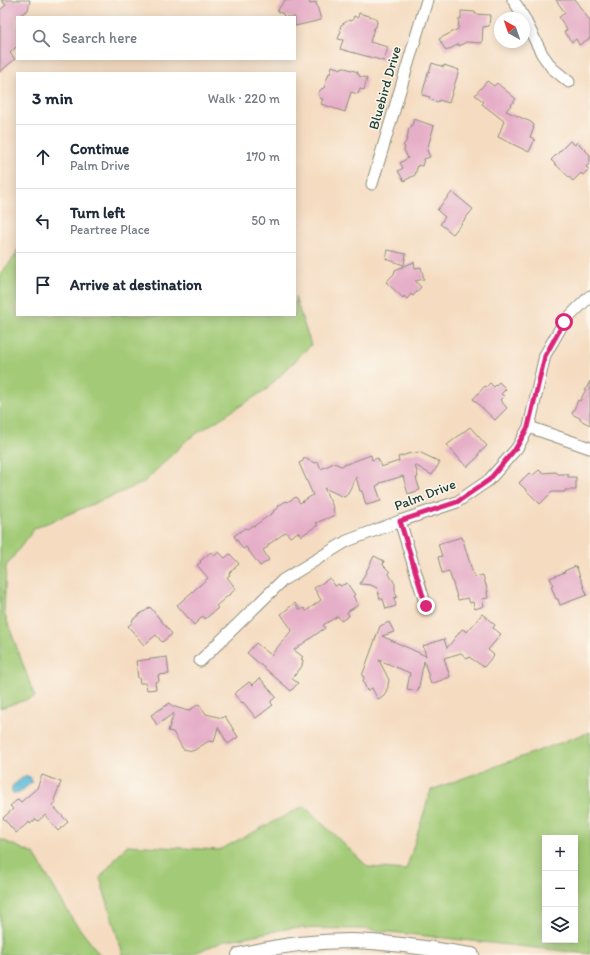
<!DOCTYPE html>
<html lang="en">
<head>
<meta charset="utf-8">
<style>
  :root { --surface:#fff; --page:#f6f6f7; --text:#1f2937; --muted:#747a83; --line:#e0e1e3 }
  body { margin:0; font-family:Itim,sans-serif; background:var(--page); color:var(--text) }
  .controls { position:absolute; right:12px; bottom:12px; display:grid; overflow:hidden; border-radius:0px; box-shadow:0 2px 10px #0003 }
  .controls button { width:36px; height:36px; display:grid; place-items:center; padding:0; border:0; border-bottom:1px solid var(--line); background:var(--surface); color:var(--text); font:20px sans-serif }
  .compass { position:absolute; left:494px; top:12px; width:36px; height:36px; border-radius:50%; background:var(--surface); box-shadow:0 2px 10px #0003; rotate:320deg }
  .stop { position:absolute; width:12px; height:12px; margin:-9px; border:3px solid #db2777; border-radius:50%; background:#fff }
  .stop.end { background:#db2777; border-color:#fff; box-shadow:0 1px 4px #0008 }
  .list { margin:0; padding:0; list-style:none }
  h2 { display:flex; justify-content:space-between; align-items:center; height:52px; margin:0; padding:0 16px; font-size:17px }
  h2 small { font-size:13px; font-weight:400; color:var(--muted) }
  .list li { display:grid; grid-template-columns:26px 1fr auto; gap:12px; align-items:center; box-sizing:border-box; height:64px; padding:0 16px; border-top:1px solid var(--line) }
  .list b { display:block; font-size:15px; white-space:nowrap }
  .list p { margin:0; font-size:13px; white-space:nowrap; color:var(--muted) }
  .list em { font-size:13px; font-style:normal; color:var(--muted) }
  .icon { flex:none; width:22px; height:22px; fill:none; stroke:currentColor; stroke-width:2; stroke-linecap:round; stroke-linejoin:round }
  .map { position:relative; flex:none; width:590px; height:955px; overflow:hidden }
  .search { position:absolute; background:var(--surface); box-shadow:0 2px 10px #0003; left:16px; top:16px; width:280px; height:44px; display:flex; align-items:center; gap:10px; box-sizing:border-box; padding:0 14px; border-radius:0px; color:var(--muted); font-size:15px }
  .panel { position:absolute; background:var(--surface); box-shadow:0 2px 10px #0003; left:16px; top:72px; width:280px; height:244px; border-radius:0px }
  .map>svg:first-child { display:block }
</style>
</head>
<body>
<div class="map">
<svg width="590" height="955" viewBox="0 0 590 955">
  <rect width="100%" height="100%" fill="#fbf7ec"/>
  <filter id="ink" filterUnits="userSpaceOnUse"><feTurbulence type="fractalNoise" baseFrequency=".025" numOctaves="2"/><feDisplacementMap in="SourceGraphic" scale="8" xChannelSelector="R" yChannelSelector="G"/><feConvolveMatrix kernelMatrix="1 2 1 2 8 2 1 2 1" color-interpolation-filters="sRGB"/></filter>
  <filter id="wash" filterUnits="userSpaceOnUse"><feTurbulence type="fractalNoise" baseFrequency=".012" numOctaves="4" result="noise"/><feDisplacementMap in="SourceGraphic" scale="16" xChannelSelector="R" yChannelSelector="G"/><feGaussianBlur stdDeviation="0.9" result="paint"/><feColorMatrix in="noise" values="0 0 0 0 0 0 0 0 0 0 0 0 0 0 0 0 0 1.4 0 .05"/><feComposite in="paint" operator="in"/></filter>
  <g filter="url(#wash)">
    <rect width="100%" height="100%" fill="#f5dcc1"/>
    <g fill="#a3cb77" stroke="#618456" fill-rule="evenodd">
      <path d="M17 250V315H295V297L311 345 267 389 188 439 143 483 35 528 6 566 4 613 35 697 0 708V274L16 255Z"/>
      <path d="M590 732V954L363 929 291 928 224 941 190 955H123L100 878 127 845 219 850 304 806 368 867 406 870 431 790ZM545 838H575V940H545Z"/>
      <path d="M0 839 34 854 73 920 100 955H0Z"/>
    </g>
    <path fill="#59b8d7" stroke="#3c7a86" d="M26 775 27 777 29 776 32 779 31 780 32 782 18 794 16 792 14 794 11 790 13 788 11 787Z"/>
    <g id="blocks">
      <g fill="#e6afc8">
        <path d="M1 0H30L28 10 17 17V46L10 53 15 59 0 72V10L6 5Z"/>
        <path d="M288 0H309L310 4 316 2 321 20 295 26V17H284L283 14 277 11 284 1Z"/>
        <path d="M556 0H575L590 21V38L579 45 576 39 572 42 564 32 567 30 559 17 565 13Z"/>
        <path d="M461 11 475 12V14L490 15 489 26 483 27 482 43 466 42 459 46V44L446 51 439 39 458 29 459 19H461Z"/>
        <path d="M359 13 376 18V20L377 22 376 27 374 28 370 42 388 47 384 61 340 49 343 40 338 39 341 31 340 29 341 25 349 20 352 21 354 16 358 18Z"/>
        <path d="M432 63 444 67V65L459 70 449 103 439 100 438 102 429 99 430 97 422 95 428 72H429Z"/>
        <path d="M332 66 341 69 342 67 358 72 357 74H359V76L367 78 364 90 360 89 358 94 351 92 345 112 321 104 323 99H321L318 94 321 89 324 88 329 73 330 74Z"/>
        <path d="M487 81 494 86 497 83 516 99 506 111 531 122 534 125 533 128H534L530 137 535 139 529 152 498 137 504 121 482 104 484 102 475 95Z"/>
        <path d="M414 119 434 126 427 150 430 157 424 159 422 166 418 165 415 175 404 181 398 171 403 168 400 163 408 158 404 150 405 147 403 145 406 142 408 134V133L409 128H411Z"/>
        <path d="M570 141 575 145 577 142 590 155V163L586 167 589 169 583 175 581 173 573 181 551 160Z"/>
        <path d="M452 192 473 209 453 234 440 224 445 217 437 210Z"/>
        <path d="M388 250 406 254 404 265 386 259Z"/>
        <path d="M414 262 415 268 421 267 424 279 415 281 421 287 413 296 411 294 407 299 404 296 403 298 386 282 394 274 395 270Z"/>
        <path d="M590 381V425L580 420V418L572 414 578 400 580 401Z"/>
        <path d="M499 382 506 389 501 394 504 396 500 400 507 408 495 420 473 399 485 386 486 387 490 383 494 387Z"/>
        <path d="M470 427 487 446 478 454 479 456 467 467 464 463H463L447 445Z"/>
        <path d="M419 452 440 462 432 475 415 465 418 477 416 478 420 490 408 494 403 476 380 483V484L376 486 381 501 366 505 362 491H360L356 477 347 495 344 497 324 488 334 509 333 510 335 515 316 523 318 525 301 536 298 532 290 537 286 532 268 545V547L263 550 269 560 260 566 246 547 243 549 234 536 245 528 247 529 253 525 254 526 274 512 273 511 279 507 278 506 286 501 287 502 296 497 300 503 313 495 299 463 303 461 304 458 315 463 318 462 321 469 334 463 341 466 371 455 372 460 378 458 381 467 399 461 398 457 411 453 412 454Z"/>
        <path d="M539 470 542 473 556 472 558 474H568V477H576V490H565V492H552L540 504 519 483 529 473 532 476Z"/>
        <path d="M462 537 474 577 483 575 488 592H487L488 598 482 599 484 606 475 609 473 602 470 603 468 598 458 600 449 571 442 573 438 557 442 556 438 544Z"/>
        <path d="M211 552 214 556 219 552 225 558 230 554 239 564 229 573 230 575 227 577 236 589 216 606 218 608 205 619 203 616 194 625 177 605 183 600 208 578 197 565 201 562 200 561Z"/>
        <path d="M374 556 384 561 383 565 390 572 389 574 395 584V591L397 597 394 598 396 606 386 609 383 599H380L377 588 371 585 360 584Z"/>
        <path d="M576 566 587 595 560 605 558 599H556L551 586 553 585 550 578 565 572 564 571Z"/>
        <path d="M330 578 335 586 339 584 340 586 347 583 355 595 353 596 358 605 347 612 349 616 341 621 338 616 323 625 325 628 294 650 303 657 301 659 303 660 302 666 292 679 298 683 291 691 247 653 256 643 271 655 292 630 281 614 295 603 300 610 304 608 306 611 321 600 314 588Z"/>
        <path d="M150 607 172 634 162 642 156 635 144 645 128 626 133 622 132 620 144 611V612Z"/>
        <path d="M482 614 495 625 493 628 501 634 488 650 494 655 484 667 469 657 468 659 461 653 444 658 450 677 431 684 424 661 418 691 407 689 410 673 379 660 389 680 388 685V687L384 696 380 699 377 698 372 688 367 691 363 681 364 677 362 676 380 626 389 622 394 632 382 636 426 656 423 646 444 639 447 648 462 629 467 632Z"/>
        <path d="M167 657 169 674 158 675 159 681 155 682 156 689 147 690 146 683H140L139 678H138L136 661Z"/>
        <path d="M260 678 276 697 271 701V703L273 705 256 718 243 702 242 703 234 694 249 682 253 685Z"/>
        <path d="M170 703 172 706 188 711 199 704 206 714 222 718 225 716 238 737 228 744 218 727 214 742 209 741 193 751 183 749 173 732 168 731 174 713 157 725 151 715Z"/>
        <path d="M42 775 61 782 54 800 56 802 52 805 68 822 58 831 45 815 38 821 36 819 30 824 29 822 16 833 3 818 13 809 10 806 18 799 21 802 37 788Z"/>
      </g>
    </g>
  </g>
  <g filter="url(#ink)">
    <use href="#blocks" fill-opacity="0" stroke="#8a8c7a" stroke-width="1"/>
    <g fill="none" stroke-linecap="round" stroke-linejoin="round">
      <g stroke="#8a8c7a" stroke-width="13">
        <g id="minor">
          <path d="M513 0 519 9 524 18"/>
          <path d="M524 18 542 54 552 68 569 82"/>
          <path d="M372 184 427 0"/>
          <path d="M529 427 590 448"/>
          <path d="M400 521 426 606"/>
          <path d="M200 661 283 580 347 541 400 521 457 502 489 480 517 448 529 427 545 355 564 322 590 296"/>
        </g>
      </g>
      <g stroke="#8a8c7a" stroke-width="16">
        <path id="major" d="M239 955C275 946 314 941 351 941 391 942 431 949 472 955"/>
      </g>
      <use href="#minor" stroke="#fff" stroke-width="11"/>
      <use href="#major" stroke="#fff" stroke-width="14"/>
    </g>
  </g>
  <g fill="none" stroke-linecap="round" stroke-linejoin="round" filter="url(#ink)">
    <path stroke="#db2777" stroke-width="5" d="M426 606 400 521 457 502 489 480 516 448 528 427 545 356 564 322"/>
  </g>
  <g text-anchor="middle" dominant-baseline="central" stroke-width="3" stroke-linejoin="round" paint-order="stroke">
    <g font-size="14" fill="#1f3d34" stroke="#fbf7ec">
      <text transform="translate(385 88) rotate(-74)">Bluebird Drive</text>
      <text transform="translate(425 495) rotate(-21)">Palm Drive</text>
    </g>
  </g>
</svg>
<div class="controls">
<button>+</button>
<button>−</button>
<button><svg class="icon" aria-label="layers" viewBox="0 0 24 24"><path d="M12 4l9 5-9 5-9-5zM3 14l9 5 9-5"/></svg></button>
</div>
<svg class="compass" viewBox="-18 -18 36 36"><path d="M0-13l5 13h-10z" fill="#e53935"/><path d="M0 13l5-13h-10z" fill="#747a83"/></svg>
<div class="stop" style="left:564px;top:322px"></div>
<div class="stop end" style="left:426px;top:606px"></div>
<div class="search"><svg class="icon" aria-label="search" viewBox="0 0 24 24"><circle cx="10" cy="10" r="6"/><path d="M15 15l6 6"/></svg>Search here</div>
<section class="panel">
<h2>3 min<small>Walk · 220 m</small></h2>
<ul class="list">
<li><svg class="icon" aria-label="ahead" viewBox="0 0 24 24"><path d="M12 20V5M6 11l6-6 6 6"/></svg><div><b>Continue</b><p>Palm Drive</p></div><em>170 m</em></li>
<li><svg class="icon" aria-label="left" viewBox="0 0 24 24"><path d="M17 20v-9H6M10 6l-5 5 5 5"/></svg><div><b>Turn left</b><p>Peartree Place</p></div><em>50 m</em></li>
<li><svg class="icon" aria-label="arrive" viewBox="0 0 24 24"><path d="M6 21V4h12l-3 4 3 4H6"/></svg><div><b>Arrive at destination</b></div></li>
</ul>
</section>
</div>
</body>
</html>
